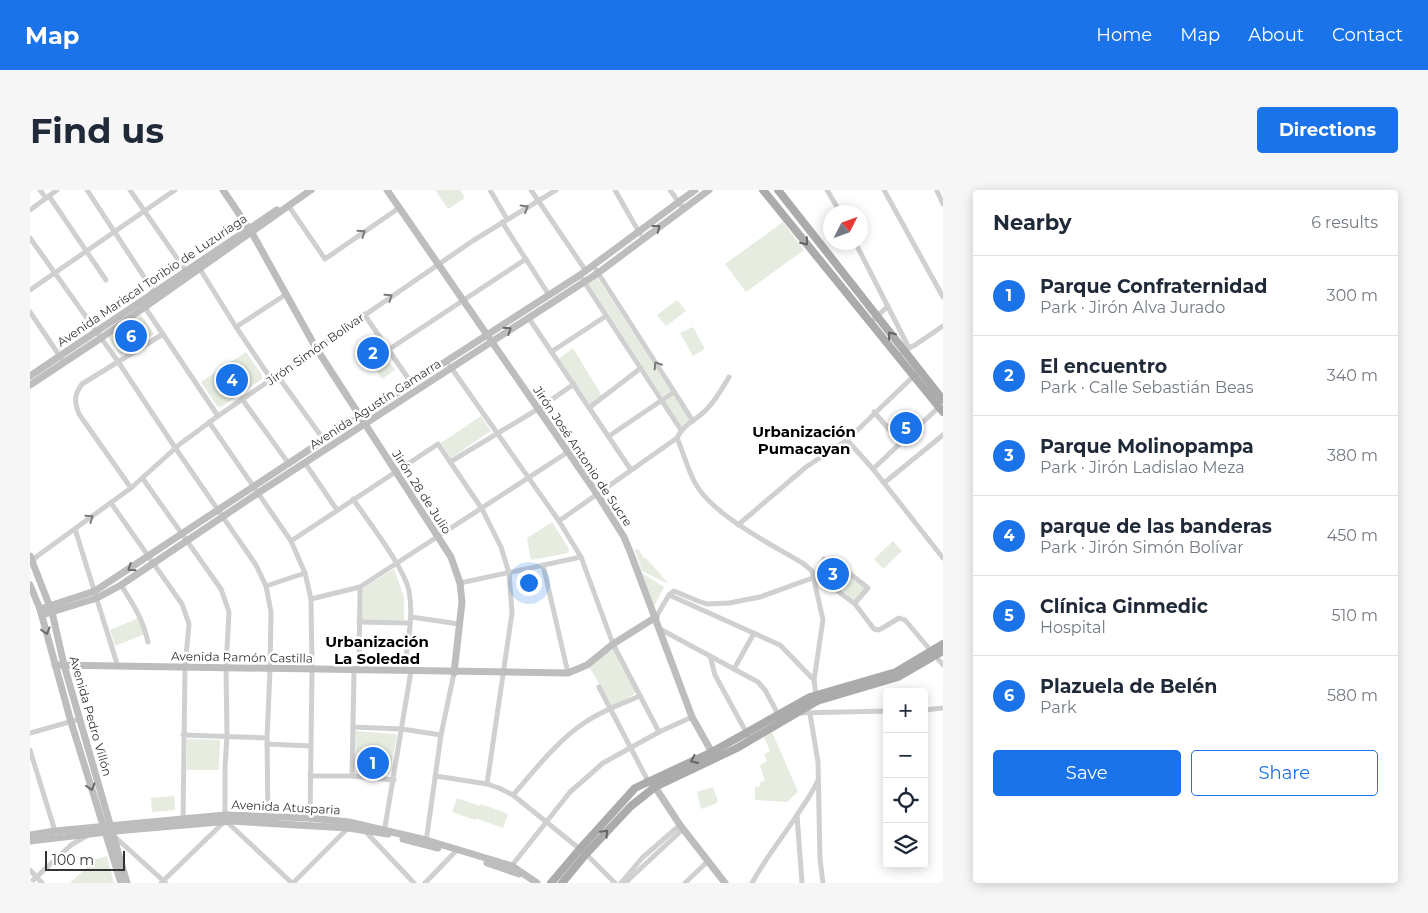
<!DOCTYPE html>
<html lang="en">
<head>
<meta charset="utf-8">
<style>
  :root { --surface:#fff; --page:#f6f6f7; --text:#1f2937; --muted:#747a83; --line:#e0e1e3; --accent:#1a73e8 }
  body { margin:0; font-family:Montserrat,sans-serif; background:var(--page); color:var(--text) }
  .controls { position:absolute; right:15px; bottom:15px; display:grid; overflow:hidden; border-radius:5px; box-shadow:0 2px 12px #0003 }
  .controls button { width:45px; height:45px; display:grid; place-items:center; padding:0; border:0; border-bottom:1px solid var(--line); background:var(--surface); color:var(--text); font:25px sans-serif }
  .compass { position:absolute; left:793px; top:15px; width:45px; height:45px; border-radius:50%; background:var(--surface); box-shadow:0 2px 12px #0003; rotate:48deg }
  .scale { position:absolute; left:15px; bottom:12px; width:80px; box-sizing:border-box; padding-left:5px; border:2px solid #333; border-top:0; font-size:14px; line-height:18px; white-space:nowrap; color:#333; -webkit-text-stroke:4px #fff; paint-order:stroke }
  .you { position:absolute; left:498px; top:392px; width:18px; height:18px; margin:-12px; border:4px solid #fff; border-radius:50%; background:#1a73e8; box-shadow:0 0 0 8px #1a73e833 }
  .badge { display:grid; place-items:center; width:32px; height:32px; border-radius:50%; background:var(--accent); color:#fff; font-size:16px; font-weight:700 }
  .pin { position:absolute; translate:-50% -50%; border:2px solid #fff; box-shadow:0 1px 5px #0006 }
  .list { margin:0; padding:0; list-style:none }
  h2 { display:flex; justify-content:space-between; align-items:center; height:65px; margin:0; padding:0 20px; font-size:21px }
  h2 small { font-size:16px; font-weight:400; color:var(--muted) }
  .list li { display:grid; grid-template-columns:32px 1fr auto; gap:15px; align-items:center; box-sizing:border-box; height:80px; padding:0 20px; border-top:1px solid var(--line) }
  .list b { display:block; font-size:19px; white-space:nowrap }
  .list p { margin:0; font-size:16px; white-space:nowrap; color:var(--muted) }
  .list em { font-size:16px; font-style:normal; color:var(--muted) }
  .actions { display:flex; gap:10px; padding:15px 20px }
  .actions a { flex:1; padding:11px 0; border:1px solid var(--accent); border-radius:5px; text-align:center; font-size:18px; color:var(--accent) }
  .actions .main { background:var(--accent); color:#fff }
  .icon { flex:none; width:28px; height:28px; fill:none; stroke:currentColor; stroke-width:2; stroke-linecap:round; stroke-linejoin:round }
  .map { position:relative; flex:none; width:913px; height:693px; overflow:hidden; border-radius:5px }
  header { display:flex; align-items:center; gap:30px; box-sizing:border-box; height:70px; padding:0 25px; background:var(--accent); color:#fff }
  header strong { font-size:24px }
  nav { display:flex; gap:28px; margin-inline-start:auto; font-size:18px }
  .intro { display:flex; align-items:center; justify-content:space-between; box-sizing:border-box; height:120px; padding:0 30px }
  h1 { margin:0; font-size:35px }
  .button { padding:12px 22px; border-radius:5px; background:var(--accent); color:#fff; font-size:18px; font-weight:700 }
  main { display:flex; gap:30px; padding:0 30px }
  aside { flex:1; background:var(--surface); border-radius:5px; box-shadow:0 2px 12px #0003 }
  .map>svg:first-child { display:block }
</style>
</head>
<body>
<header>
<strong>Map</strong>
<nav><a>Home</a><a>Map</a><a>About</a><a>Contact</a></nav>
</header>
<div class="intro"><h1>Find us</h1><a class="button">Directions</a></div>
<main>
<div class="map">
<svg width="913" height="693" viewBox="0 0 913 693">
  <rect width="100%" height="100%" fill="#fff"/>
  <g fill="#e6ecdf">
    <path d="M405 0H430L435 8 418 19Z"/>
    <path d="M753 32 774 60 716 102 695 74Z"/>
    <path d="M567 87 641 201 632 206 558 93Z"/>
    <path d="M647 110 656 121 636 136 627 125Z"/>
    <path d="M111 125 124 144 91 166 78 147Z"/>
    <path d="M663 137 675 159 663 166 650 143Z"/>
    <path d="M341 148 365 180 352 189 329 156Z"/>
    <path d="M543 158 572 206 561 215 529 169Z"/>
    <path d="M216 162 232 185V189L191 217 187 216 171 192Z"/>
    <path d="M643 204 661 230 651 237 634 210Z"/>
    <path d="M451 226 461 241 421 268 411 253Z"/>
    <path d="M522 332 539 359 538 363 501 370 497 348Z"/>
    <path d="M863 351 872 361 853 379 844 369Z"/>
    <path d="M608 359 614 368H616L637 392 636 393 612 381 605 360Z"/>
    <path d="M797 372 818 383 817 385 835 399 826 411 792 386V381Z"/>
    <path d="M364 379 374 407V430H331L332 399Z"/>
    <path d="M612 383 634 397 624 416Z"/>
    <path d="M109 428 115 444 85 456 80 440Z"/>
    <path d="M584 459 606 501 603 505 582 516 558 475Z"/>
    <path d="M325 541 365 544 367 546 359 584 326 583Z"/>
    <path d="M742 542 768 602 757 612 725 610V597L730 596V592L735 591 730 575 737 571 734 564 740 561 734 547Z"/>
    <path d="M157 549 190 550 189 580H157Z"/>
    <path d="M683 597 688 611 685 614 671 619 667 602Z"/>
    <path d="M144 606 145 620 122 622 121 608Z"/>
    <path d="M427 608 450 616 451 614 478 624 473 638 446 628 445 630 422 622Z"/>
    <path d="M77 666 84 693H40L66 669Z"/>
  </g>
  <g fill="none" stroke-linecap="round" stroke-linejoin="round">
    <g stroke="#d0d0d0" stroke-width="5">
      <path d="M10 0 16 8"/>
      <path d="M57 0 124 102"/>
      <path d="M100 0 158 84"/>
      <path d="M460 0 477 29"/>
      <path d="M501 0 556 81"/>
      <path d="M585 0 610 44"/>
      <path d="M640 0 653 18"/>
      <path d="M797 0 810 22"/>
      <path d="M854 0 913 107"/>
      <path d="M907 1 913 14"/>
      <path d="M19 6 76 90"/>
      <path d="M258 15 295 69 369 18"/>
      <path d="M0 20 27 0"/>
      <path d="M472 32 519 105"/>
      <path d="M0 48 89 173 146 259 226 375 236 396 241 422 240 480 237 548 238 630"/>
      <path d="M825 52 879 158 873 163"/>
      <path d="M563 75 663 231"/>
      <path d="M170 79 206 137 241 189"/>
      <path d="M553 90 651 240"/>
      <path d="M0 100 145 0"/>
      <path d="M114 116 188 226"/>
      <path d="M0 122 31 168"/>
      <path d="M334 124 382 194"/>
      <path d="M498 127 601 280"/>
      <path d="M840 133 858 116"/>
      <path d="M206 137 255 105"/>
      <path d="M879 158 885 155 913 136"/>
      <path d="M358 160 496 69"/>
      <path d="M521 162 576 126"/>
      <path d="M420 176 529 331 551 367 583 454 629 542"/>
      <path d="M247 185 294 250"/>
      <path d="M212 209 259 274"/>
      <path d="M560 217 611 178"/>
      <path d="M844 222 870 252"/>
      <path d="M179 232 261 351 275 383 281 409 282 480 280 630"/>
      <path d="M579 246 644 202"/>
      <path d="M647 248C653 262 657 277 664 291 681 325 741 354 774 374L782 381 793 430 784 490 786 506"/>
      <path d="M817 250 843 279 913 368"/>
      <path d="M420 272 508 219 544 194"/>
      <path d="M275 273 307 320"/>
      <path d="M843 279 909 217"/>
      <path d="M113 289 191 399 199 422 196 478 197 546 195 578V628"/>
      <path d="M854 293 913 245"/>
      <path d="M101 298 49 224C44 211 44 205 52 194L133 144"/>
      <path d="M323 309C338 331 374 377 379 401 384 427 377 455 374 481"/>
      <path d="M81 313 152 414 159 434 155 477 153 632"/>
      <path d="M529 331 647 248C653 235 666 230 676 220 686 210 692 199 699 187"/>
      <path d="M708 335 776 277 817 250 889 181"/>
      <path d="M45 339 88 477"/>
      <path d="M261 351 408 254 452 319 471 357 479 383 482 423 457 594"/>
      <path d="M2 373 6 367 101 298 150 254 188 226 444 50 526 0"/>
      <path d="M513 375 538 483"/>
      <path d="M788 386 825 414 844 439 848 440 851 439 869 428 875 430 913 475"/>
      <path d="M430 393 551 367"/>
      <path d="M91 395C103 414 113 429 118 452"/>
      <path d="M236 396 275 383"/>
      <path d="M639 405 750 455 784 490"/>
      <path d="M281 409 330 397 538 262"/>
      <path d="M381 427 429 434"/>
      <path d="M626 427 639 405 644 401 668 411 677 414 699 413 730 407 788 386 794 369 815 380 838 398 825 413"/>
      <path d="M329 432 380 433"/>
      <path d="M630 439 728 492 735 500 749 526"/>
      <path d="M680 466 685 485 721 551"/>
      <path d="M704 479 724 443"/>
      <path d="M329 481 330 397"/>
      <path d="M569 497 618 591"/>
      <path d="M894 520 913 518"/>
      <path d="M767 523 857 521"/>
      <path d="M780 524 788 572 790 669 793 693"/>
      <path d="M323 537 372 539 411 545"/>
      <path d="M0 543 50 529"/>
      <path d="M153 545 237 548"/>
      <path d="M237 554 281 556"/>
      <path d="M0 560 25 641"/>
      <path d="M280 586H322L364 590"/>
      <path d="M322 586 324 481"/>
      <path d="M406 586 457 594 469 598 483 605 556 664 585 693"/>
      <path d="M483 605C505 580 526 552 554 533 571 521 591 514 610 506"/>
      <path d="M767 625 772 693"/>
      <path d="M196 631 262 693"/>
      <path d="M335 641 384 693"/>
      <path d="M354 643 381 481"/>
      <path d="M85 647 136 693"/>
      <path d="M396 652 411 545 424 483"/>
      <path d="M480 678 540 602 573 573 629 542 662 527"/>
      <path d="M0 680 12 693"/>
      <path d="M0 693 41 655 58 645"/>
      <path d="M131 693 195 631"/>
      <path d="M263 693 319 637"/>
      <path d="M395 693 427 660"/>
      <path d="M591 693 612 668 650 635"/>
      <path d="M595 693 653 639"/>
      <path d="M655 693 678 671"/>
      <path d="M722 693C735 669 752 648 767 625 774 614 782 604 787 592"/>
    </g>
    <g stroke="#bdbdbd" stroke-width="7">
      <path d="M193 0 222 43 286 158 421 367 430 393 432 412 424 483"/>
      <path d="M357 0 567 304 594 347 601 364 662 527 684 566"/>
      <path d="M0 186 247 20"/>
      <path d="M0 195 71 148 281 0"/>
      <path d="M0 366 22 422 34 475 97 693"/>
      <path d="M0 395 10 419 41 532 91 693"/>
      <path d="M10 419 65 401 294 250 550 85 665 0"/>
      <path d="M12 425 67 408 91 395 228 303 568 83 679 0"/>
      <path d="M25 475 538 483 557 475 583 454 626 427"/>
      <path d="M618 591 625 597 650 635 695 693"/>
      <path d="M0 645 25 641 195 625 280 628 319 632 396 650 482 676 507 693"/>
      <path d="M373 649 408 658"/>
      <path d="M0 651 85 641 201 631 318 638 358 644"/>
      <path d="M457 673 489 684"/>
    </g>
    <g stroke="#ababab" stroke-width="8">
      <path d="M733 0 913 222"/>
      <path d="M748 0 913 210"/>
      <path d="M521 693 549 660 605 598 682 562 780 507 866 482 913 454"/>
      <path d="M532 693 556 664 601 616 625 597 707 558 787 511 868 487 913 461"/>
    </g>
  </g>
  <defs><path id="oneway-chevron" d="M-2-3.5L2.5 0L-2 3.5" fill="none" stroke-width="1.6" stroke-linecap="round" stroke-linejoin="round" transform="scale(1.25)"/></defs>
  <g stroke="#7a7a7a">
    <use href="#oneway-chevron" transform="translate(495 18) rotate(-31)"/>
    <use href="#oneway-chevron" transform="translate(332 43) rotate(-35)"/>
    <use href="#oneway-chevron" transform="translate(359 107) rotate(-35)"/>
    <use href="#oneway-chevron" transform="translate(627 175) rotate(-123)"/>
    <use href="#oneway-chevron" transform="translate(60 328) rotate(-35)"/>
  </g>
  <g stroke="#6a6a6a">
    <use href="#oneway-chevron" transform="translate(627 38) rotate(-37)"/>
    <use href="#oneway-chevron" transform="translate(478 140) rotate(-33)"/>
    <use href="#oneway-chevron" transform="translate(101 378) rotate(147)"/>
    <use href="#oneway-chevron" transform="translate(16 441) rotate(75)"/>
    <use href="#oneway-chevron" transform="translate(61 597) rotate(73)"/>
  </g>
  <g stroke="#636363">
    <use href="#oneway-chevron" transform="translate(775 52) rotate(51)"/>
    <use href="#oneway-chevron" transform="translate(861 145) rotate(-128)"/>
    <use href="#oneway-chevron" transform="translate(664 570) rotate(156)"/>
    <use href="#oneway-chevron" transform="translate(575 643) rotate(-47)"/>
  </g>
  <g text-anchor="middle" dominant-baseline="central" stroke-width="5" stroke-linejoin="round" paint-order="stroke">
    <g font-size="12" fill="#333" stroke="#fff">
      <text transform="translate(122 90) rotate(-34)">Avenida Mariscal Toribio de Luzuriaga</text>
      <text transform="translate(285 159) rotate(-35)">Jirón Simón Bolívar</text>
      <text transform="translate(345 214) rotate(-33)">Avenida Agustín Gamarra</text>
      <text transform="translate(553 266) rotate(56)">Jirón José Antonio de Sucre</text>
      <text transform="translate(392 302) rotate(57)">Jirón 28 de Julio</text>
      <text transform="translate(212 467) rotate(1)">Avenida Ramón Castilla</text>
      <text transform="translate(61 526) rotate(74)">Avenida Pedro Villón</text>
      <text transform="translate(256 617) rotate(3)">Avenida Atusparia</text>
    </g>
    <g font-size="15" font-weight="bold" fill="#000" stroke="#fff">
      <text x="774" y="241">Urbanización<tspan x="774" dy="17">Pumacayan</tspan></text>
      <text x="347" y="451">Urbanización<tspan x="347" dy="17">La Soledad</tspan></text>
    </g>
  </g>
</svg>
<div class="controls">
<button>+</button>
<button>−</button>
<button><svg class="icon" aria-label="locate" viewBox="0 0 24 24"><circle cx="12" cy="12" r="6"/><path d="M12 2v4M12 18v4M2 12h4M18 12h4"/></svg></button>
<button><svg class="icon" aria-label="layers" viewBox="0 0 24 24"><path d="M12 4l9 5-9 5-9-5zM3 14l9 5 9-5"/></svg></button>
</div>
<svg class="compass" viewBox="-18 -18 36 36"><path d="M0-13l5 13h-10z" fill="#e53935"/><path d="M0 13l5-13h-10z" fill="#747a83"/></svg>
<div class="scale">100 m</div>
<div class="you"></div>
<div class="pin badge" style="left:343px;top:573px">1</div>
<div class="pin badge" style="left:343px;top:163px">2</div>
<div class="pin badge" style="left:803px;top:384px">3</div>
<div class="pin badge" style="left:202px;top:190px">4</div>
<div class="pin badge" style="left:876px;top:238px">5</div>
<div class="pin badge" style="left:101px;top:146px">6</div>
</div>
<aside>
<h2>Nearby<small>6 results</small></h2>
<ul class="list">
<li><span class="badge">1</span><div><b>Parque Confraternidad</b><p>Park · Jirón Alva Jurado</p></div><em>300 m</em></li>
<li><span class="badge">2</span><div><b>El encuentro</b><p>Park · Calle Sebastián Beas</p></div><em>340 m</em></li>
<li><span class="badge">3</span><div><b>Parque Molinopampa</b><p>Park · Jirón Ladislao Meza</p></div><em>380 m</em></li>
<li><span class="badge">4</span><div><b>parque de las banderas</b><p>Park · Jirón Simón Bolívar</p></div><em>450 m</em></li>
<li><span class="badge">5</span><div><b>Clínica Ginmedic</b><p>Hospital</p></div><em>510 m</em></li>
<li><span class="badge">6</span><div><b>Plazuela de Belén</b><p>Park</p></div><em>580 m</em></li>
</ul>
<div class="actions"><a class="main">Save</a><a>Share</a></div>
</aside>
</main>
</body>
</html>
